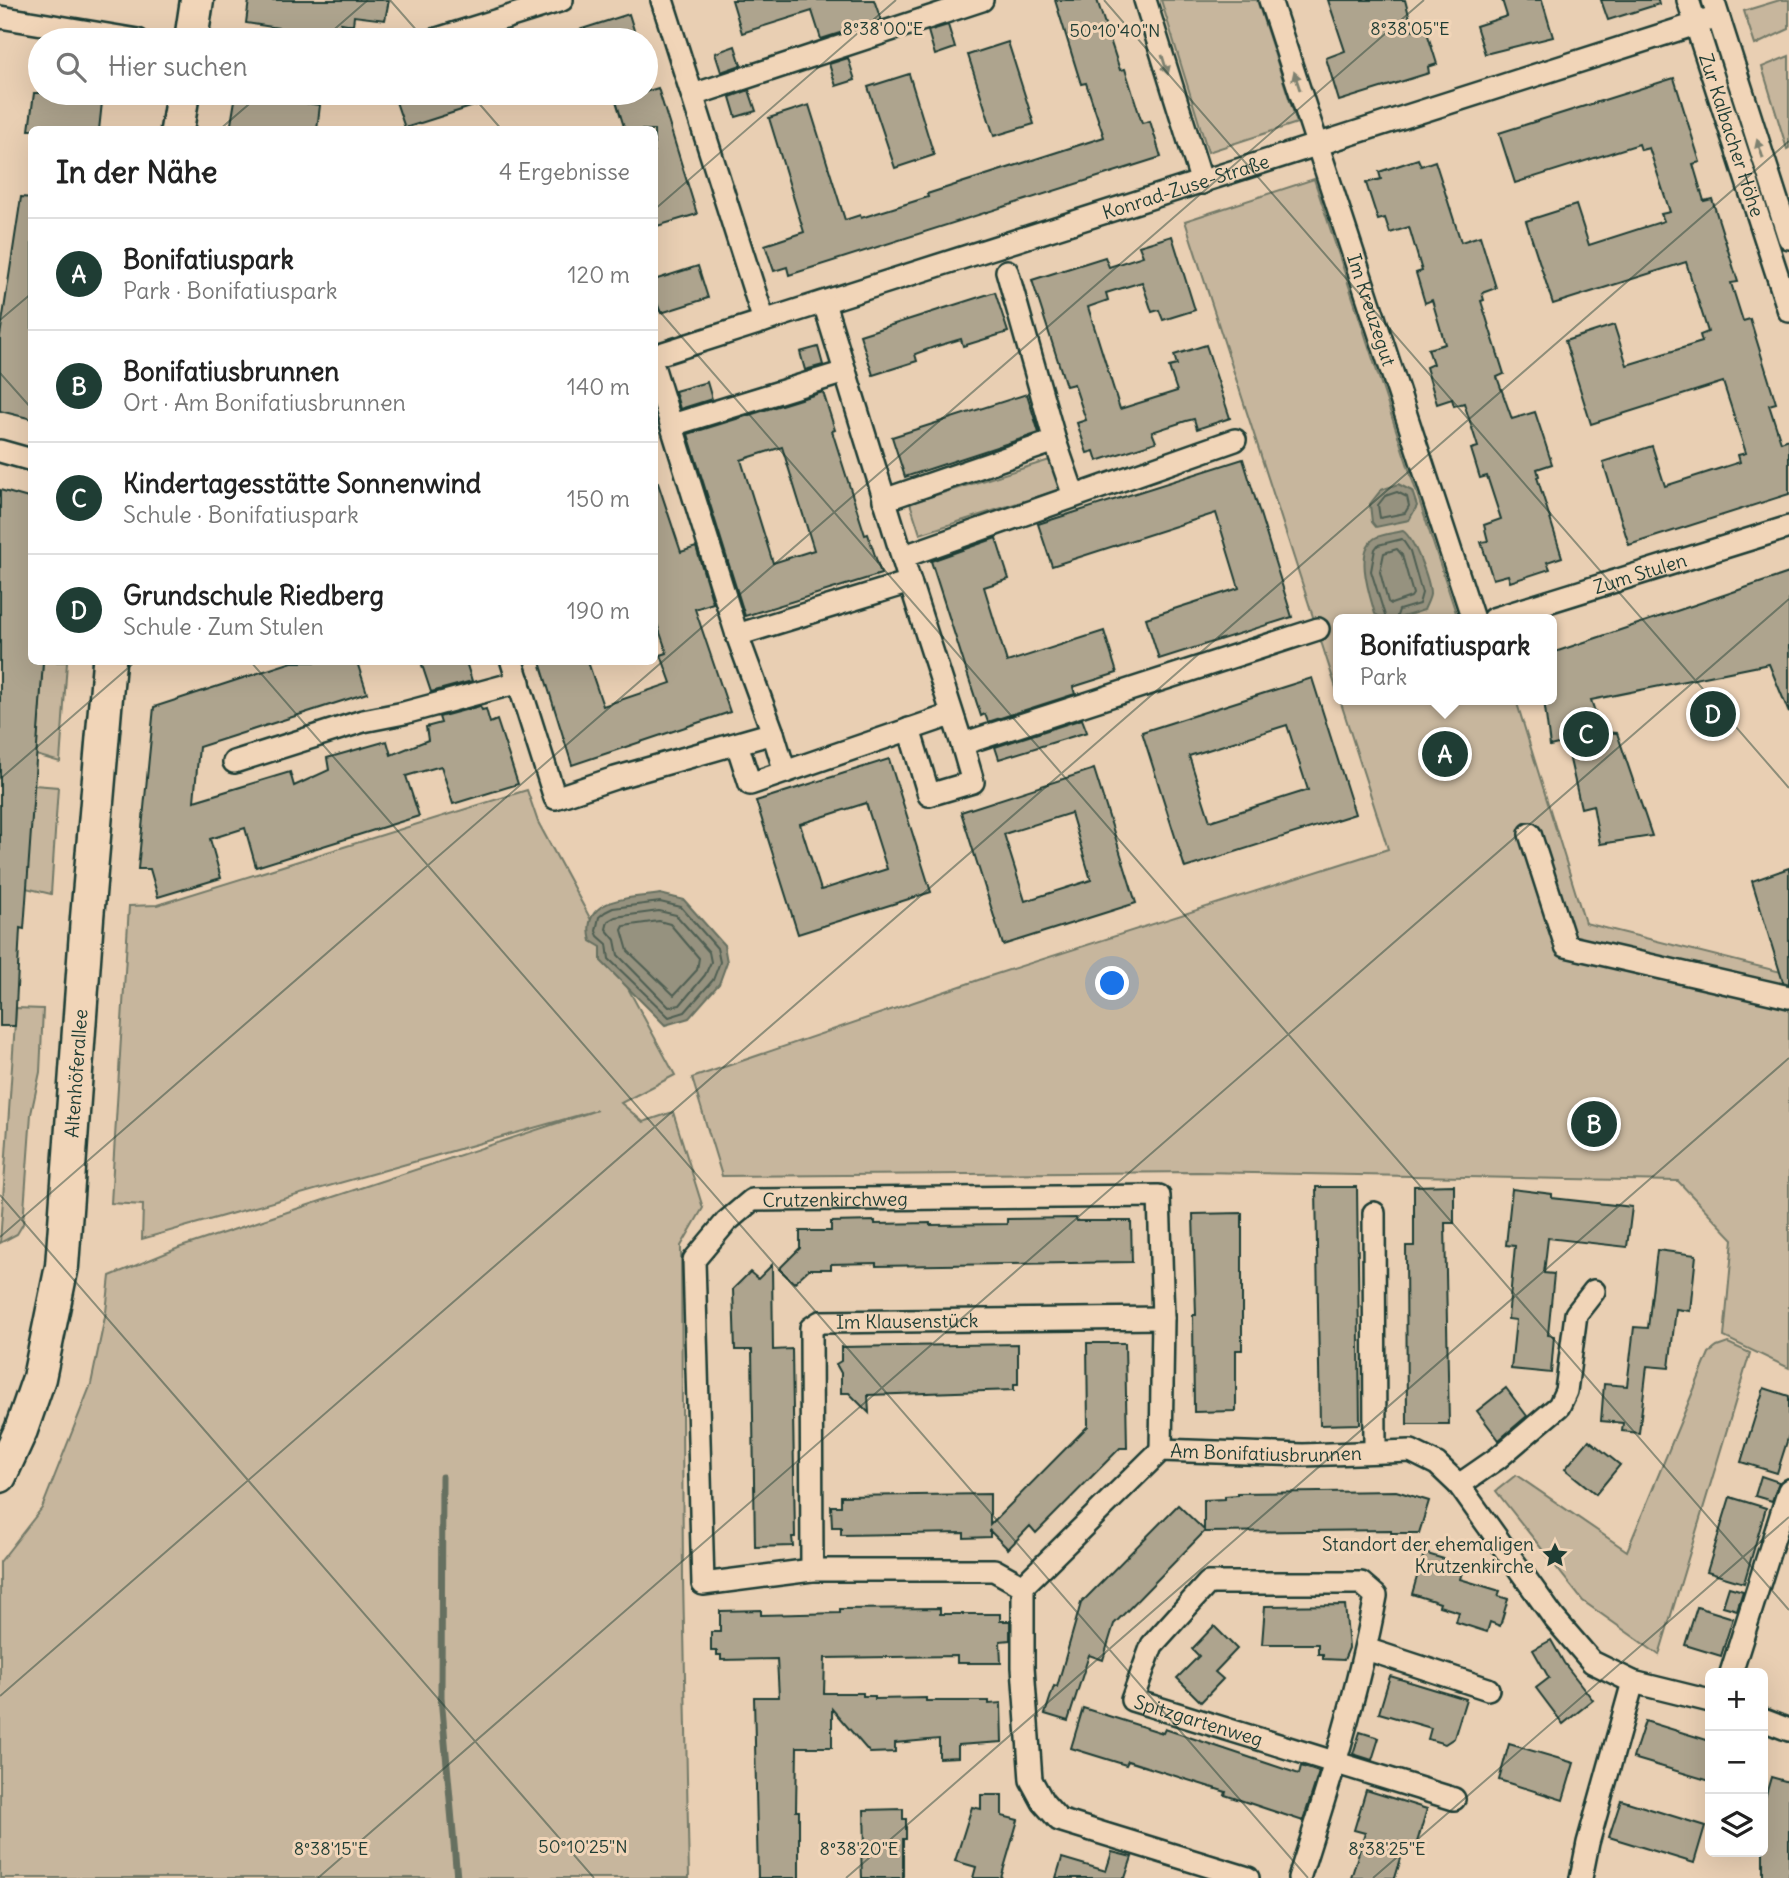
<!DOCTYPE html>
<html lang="de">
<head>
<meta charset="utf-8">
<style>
  :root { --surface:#fff; --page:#f6f6f6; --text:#222; --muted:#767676; --line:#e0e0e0; --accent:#1f3d34 }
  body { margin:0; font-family:Delius,sans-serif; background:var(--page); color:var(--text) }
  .controls { position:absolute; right:21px; bottom:21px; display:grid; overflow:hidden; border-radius:10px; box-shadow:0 7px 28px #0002 }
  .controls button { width:63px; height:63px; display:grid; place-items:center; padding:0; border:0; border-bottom:2px solid var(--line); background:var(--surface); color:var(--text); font:35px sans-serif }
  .you { position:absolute; left:1113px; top:984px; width:24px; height:24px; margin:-18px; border:5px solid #fff; border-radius:50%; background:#1a73e8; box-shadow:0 0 0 10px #1a73e833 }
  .badge { display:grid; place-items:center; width:46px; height:46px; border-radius:50%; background:var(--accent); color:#fff; font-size:23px; font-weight:700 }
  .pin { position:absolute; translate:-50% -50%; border:4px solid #fff; box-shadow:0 2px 7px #0006 }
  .popup { position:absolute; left:1333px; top:614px; width:224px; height:91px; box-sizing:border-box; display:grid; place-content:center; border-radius:10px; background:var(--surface); filter:drop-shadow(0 2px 5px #0005); font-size:23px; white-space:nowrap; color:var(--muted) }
  .popup b { font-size:26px; color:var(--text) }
  .popup::after { content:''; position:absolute; left:50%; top:100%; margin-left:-14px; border:14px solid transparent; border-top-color:var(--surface) }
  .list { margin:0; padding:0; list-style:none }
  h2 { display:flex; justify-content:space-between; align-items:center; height:91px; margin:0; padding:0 28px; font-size:30px }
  h2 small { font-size:23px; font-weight:400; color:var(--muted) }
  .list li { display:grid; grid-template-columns:46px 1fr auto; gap:21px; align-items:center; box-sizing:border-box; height:112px; padding:0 28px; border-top:2px solid var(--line) }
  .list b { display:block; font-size:26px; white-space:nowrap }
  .list p { margin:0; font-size:23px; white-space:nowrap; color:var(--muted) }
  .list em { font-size:23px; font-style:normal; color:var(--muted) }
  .icon { flex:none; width:38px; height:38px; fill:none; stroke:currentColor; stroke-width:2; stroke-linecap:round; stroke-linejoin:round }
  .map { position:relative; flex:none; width:1789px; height:1878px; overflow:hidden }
  .search { position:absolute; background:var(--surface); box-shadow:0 7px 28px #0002; left:28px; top:28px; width:630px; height:77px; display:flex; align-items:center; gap:18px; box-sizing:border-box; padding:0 24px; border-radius:38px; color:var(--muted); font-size:26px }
  .panel { position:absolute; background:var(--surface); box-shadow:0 7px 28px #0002; left:28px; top:126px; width:630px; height:539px; border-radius:10px }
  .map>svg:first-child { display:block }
</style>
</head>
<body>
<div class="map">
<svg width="1789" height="1878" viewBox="0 0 1789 1878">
  <rect width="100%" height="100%" fill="#e9cfb3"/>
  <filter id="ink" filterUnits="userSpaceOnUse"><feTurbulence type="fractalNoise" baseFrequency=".0143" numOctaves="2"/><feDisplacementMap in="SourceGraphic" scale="14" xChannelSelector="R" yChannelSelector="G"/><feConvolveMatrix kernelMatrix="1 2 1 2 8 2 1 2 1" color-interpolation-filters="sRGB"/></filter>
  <g filter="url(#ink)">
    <g fill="#c7b69d" stroke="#737a68" stroke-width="2">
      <path d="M1161 0H1257L1297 123 1208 152Z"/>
      <path d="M1780 0H1789V29L1755 45 1744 11Z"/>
      <path d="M1789 56V148L1787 149 1762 67Z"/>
      <path d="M1314 179 1458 619H1338V694L1185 221Z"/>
      <path d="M1053 459 1062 489 920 534 910 503Z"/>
      <path d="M43 662H67L60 762 36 755Z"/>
      <path d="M1340 700H1516L1585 923 1789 974V1368L1724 1337 1733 1239 1678 1181 1200 1172 722 1176 692 1078 987 977 1388 849Z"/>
      <path d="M34 785 58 787 51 894 26 888Z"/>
      <path d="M527 790 538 822 675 1075 621 1103 643 1122 673 1112 703 1208 681 1246 683 1578 689 1878H0V1562L42 1508 91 1384 106 1312 110 1276 181 1247 597 1110 142 1239 143 1205 111 1203 129 906 157 905Z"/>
      <path d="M16 1008 43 1009 40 1072 31 1114 23 1224 17 1234 0 1243Z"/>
      <path d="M1728 1343 1750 1353 1659 1655 1583 1601 1496 1491 1516 1475 1627 1551 1709 1353 1717 1347Z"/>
    </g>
    <g fill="#96927f" stroke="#667061" stroke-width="2">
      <path d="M1398 484 1412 491 1417 506 1409 520 1376 527 1372 522 1370 504 1381 490Z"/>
      <path d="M1403 531C1414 538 1430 581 1430 594 1430 598 1426 605 1424 610 1408 615 1391 624 1375 614 1370 596 1354 551 1375 538 1382 534 1395 533 1403 531Z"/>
      <path d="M660 894 684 900 724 945 727 962 719 984 689 1018 665 1025 601 961V947L591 941C579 896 631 899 660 894Z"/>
    </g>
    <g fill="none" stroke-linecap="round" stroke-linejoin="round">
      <g stroke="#4f5f52" stroke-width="2">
        <path d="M1397 492 1407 497 1409 506 1405 513 1380 518 1378 505 1385 496Z"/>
        <path d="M1397 549 1402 555 1413 594 1411 597 1391 604 1388 602 1380 572 1384 553Z"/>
        <path d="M1386 619 1371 571 1375 549 1378 545 1402 539 1410 551 1422 593 1419 604 1399 610 1396 619"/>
        <path d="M660 902 681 907 717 948 720 962 713 980 685 1012 669 1017 609 959 607 944 598 936 596 931 599 917 605 912 613 908Z"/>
        <path d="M659 911 676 915 709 952 711 962 705 975 680 1005 669 1007 618 955 615 940 606 929 608 921 615 917Z"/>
        <path d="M659 921 670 924 699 958 697 970 674 995 628 951 622 930 624 926Z"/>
      </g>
      <path stroke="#667061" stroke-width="7" d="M442 1477 441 1697 457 1878"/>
    </g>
    <g fill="#aea48e" stroke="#1f3d34" stroke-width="2" fill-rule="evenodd">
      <path d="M249 0H389L385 20 354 16 353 25 341 23 338 37 246 23Z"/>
      <path d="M732 0H874L881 20 821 39 812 11 742 33Z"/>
      <path d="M1055 0H1097L1120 70 1125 69 1142 123 1150 121 1161 157 789 275 787 267 774 271 765 245 804 232 769 118 809 105 845 220 860 215 861 218 928 197 927 194 1104 137 1086 83 1081 84Z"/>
      <path d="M1328 0H1405L1413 30 1425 26 1437 64 1428 67 1429 73 1339 101 1326 58 1345 51Z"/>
      <path d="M1502 0H1542L1553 37 1485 54 1476 26 1507 16Z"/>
      <path d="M1601 0H1658L1659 4 1608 20Z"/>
      <path d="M629 14 637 40H561L560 36Z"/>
      <path d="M948 25 955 48 935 55 928 31Z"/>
      <path d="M1008 42 1034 124 994 136 968 55Z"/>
      <path d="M735 46 741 65 721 72 715 53Z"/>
      <path d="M848 58 855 80 836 86 829 64Z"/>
      <path d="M909 74 934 155 895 168 868 87Z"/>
      <path d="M1674 78 1700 162 1693 164 1704 201 1712 199 1738 282 1731 283 1743 321 1750 319 1776 403 1769 405 1781 442 1789 439V494L1629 545 1603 462 1652 446 1665 486 1740 462 1738 455 1746 453 1723 382 1591 424 1565 341 1614 325 1627 365 1702 342 1700 335 1708 332 1696 294 1686 262 1553 304 1526 221 1576 205 1589 245 1664 221 1661 214 1670 212 1649 148 1641 150 1639 144 1515 183 1499 133Z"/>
      <path d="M658 88 697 214 654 227V130H625L616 101Z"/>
      <path d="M749 90 756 111 736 117 730 97Z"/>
      <path d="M34 93H103L99 130H29Z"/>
      <path d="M393 93H501L502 97 405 128Z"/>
      <path d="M236 94 320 105 317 130H230Z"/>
      <path d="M1418 159 1421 166 1435 161 1461 242 1480 236 1496 288 1482 293 1484 300 1481 301 1504 374 1497 377 1512 419 1535 412 1552 464 1537 469 1539 476 1537 477 1562 557 1547 562 1550 569 1510 582 1508 575 1493 579 1481 542 1488 541 1484 525 1501 519 1487 476 1480 478 1471 449 1478 447 1464 403 1454 406 1452 399 1437 404 1426 367 1433 364 1428 349 1445 344 1432 300 1425 303 1416 273 1422 271 1409 227 1390 233 1385 218 1378 220 1366 183 1381 179 1379 172Z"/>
      <path d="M21 197 32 198V419L0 411V336Z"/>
      <path d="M1172 236 1195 310 1163 320 1159 310 1152 312 1142 282 1106 293 1108 300 1088 307 1120 409 1177 391 1169 367 1177 365 1174 355 1206 345 1230 418 1197 429 1194 419 1186 421 1152 432 1156 442 1097 461 1094 451 1087 453 1077 423 1086 420 1074 384 1066 386 1032 280 1105 257 1109 267 1143 256 1139 246Z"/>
      <path d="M698 266 708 298 661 313 654 295V280Z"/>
      <path d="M995 292 1008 332 963 346 961 339 934 347 915 354 917 361 873 375 860 335Z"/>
      <path d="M818 347 823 365 805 370 800 352Z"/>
      <path d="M707 382 712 399 680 409 675 391Z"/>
      <path d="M823 392 835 430 832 431 865 535 868 534 881 574 745 616 688 434ZM782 447 814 550 773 563 741 460Z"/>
      <path d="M1027 394 1039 433 905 477 892 437Z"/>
      <path d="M1243 459 1292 617 1159 659 1146 618 1239 588 1216 513 1052 566 1038 524Z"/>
      <path d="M658 483 681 552 696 547 713 603 695 609 730 712 572 765 540 662H588L603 706 671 683 661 655 667 653 654 615V484Z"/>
      <path d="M0 490 32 499V662H43L24 929 20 928 15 1026H0Z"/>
      <path d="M996 538 1009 579 984 587 1007 662 1104 631 1117 673 1073 687 1075 694 988 722 985 714 981 716 931 561Z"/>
      <path d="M1789 573V713L1769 664 1591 700 1602 732 1617 733 1652 836 1600 844 1593 805 1581 808 1566 742 1550 746 1544 700H1552V653Z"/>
      <path d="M292 662H357L367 693 199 747 194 801 290 772 294 786 329 770 327 758 387 741 391 755 428 740 426 727 441 723 439 717 480 706 482 710 486 709 490 723 497 720 518 784 453 804 441 766 406 776 419 816 256 867 245 828 210 839 221 878 158 897 150 869H138L154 707Z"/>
      <path d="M421 662H466L472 681 431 692Z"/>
      <path d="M1312 678 1355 814 1185 868 1142 732ZM1287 725 1308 790 1210 821 1189 756Z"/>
      <path d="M1082 719 1087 732 999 759 995 747Z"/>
      <path d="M889 759 931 892 798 934 756 801ZM866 803 887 869 821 890 800 824Z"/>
      <path d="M1094 769 1136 903 1003 945 961 812ZM1071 813 1091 880 1025 901 1004 834Z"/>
      <path d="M1789 868V984L1783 982 1752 881Z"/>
      <path d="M1454 1185V1223H1445L1449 1424H1407L1406 1246H1414V1186Z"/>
      <path d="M1316 1187H1357L1360 1424 1320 1425Z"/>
      <path d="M1512 1189 1552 1194V1198L1632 1207 1627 1247 1548 1238 1544 1273 1554 1274 1548 1335 1554 1336 1551 1373 1511 1369 1516 1320 1508 1319 1515 1246 1506 1245Z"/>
      <path d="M1242 1213V1350H1236V1411L1194 1412 1193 1315H1196L1193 1214Z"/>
      <path d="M1076 1218 1077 1221H1131L1132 1262 876 1266V1263L831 1264V1269H809L794 1283 779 1269 800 1248V1231H831V1222L875 1221V1224L930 1223V1225L1007 1224V1219Z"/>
      <path d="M1657 1250 1696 1255 1690 1311 1676 1309 1669 1368 1647 1366 1639 1433 1622 1431 1623 1423 1601 1421 1604 1384 1627 1386 1634 1327 1648 1328Z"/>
      <path d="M772 1265 773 1350 792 1349 795 1537H792L793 1546 755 1547 752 1350H735L733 1289 750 1272 758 1279Z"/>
      <path d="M1087 1343H1125L1127 1448H1120L1036 1533 1030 1526 1008 1549 990 1531V1537L964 1538V1533L841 1535V1527H832L831 1506H841V1496L990 1494V1525L1088 1426Z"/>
      <path d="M1018 1344V1384H1014V1390L868 1395 869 1413 849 1393H841V1373L836 1364 841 1361V1347Z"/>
      <path d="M1506 1388 1527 1416 1499 1440 1477 1411Z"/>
      <path d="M1764 1388 1789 1396V1435L1777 1473 1741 1462Z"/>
      <path d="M1589 1440 1620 1465 1596 1494 1565 1469Z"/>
      <path d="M1761 1476 1779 1482 1772 1501 1755 1496Z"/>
      <path d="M1396 1491 1429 1501 1419 1533H1391V1530L1204 1532 1114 1624 1103 1660 1089 1655 1068 1721 1045 1714 1054 1686 1057 1687 1081 1603 1178 1505 1204 1530V1500L1225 1499V1496L1237 1495V1493Z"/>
      <path d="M1730 1497 1766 1508 1744 1583 1707 1572Z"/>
      <path d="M1424 1553 1444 1559V1561L1463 1569 1460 1579 1500 1591 1498 1596 1508 1599 1500 1626 1490 1622 1487 1632 1456 1622 1459 1612 1439 1606 1440 1603 1412 1594Z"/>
      <path d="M1729 1587 1743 1591 1737 1610 1723 1606Z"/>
      <path d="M1345 1605 1349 1648 1344 1660 1323 1659V1654H1318V1644H1262L1265 1606Z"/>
      <path d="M1697 1607 1733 1618 1721 1656 1685 1645Z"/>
      <path d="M940 1608V1614H1000V1621H1010V1640L1000 1641 1001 1663H957V1656L825 1658 824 1693H863V1696H875V1699L926 1698V1701H989V1704L1001 1703 1002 1742 958 1745V1757L939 1758V1739L895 1743V1752L870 1753 832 1709V1747H797L796 1811H799V1878H758L754 1697H779L777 1659 721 1660V1655H717V1651H711V1632H720V1611L761 1610V1615L840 1613V1609Z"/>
      <path d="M1214 1626 1237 1649 1215 1672 1223 1679 1201 1702 1177 1678 1199 1656 1192 1649Z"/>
      <path d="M1551 1640 1564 1663 1593 1700 1563 1724 1536 1688 1549 1678 1533 1650Z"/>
      <path d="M1390 1676 1466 1699 1454 1738 1445 1744 1428 1739 1431 1728 1379 1713Z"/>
      <path d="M1083 1708 1163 1733 1165 1729 1299 1774 1301 1766 1319 1772 1303 1821 1225 1795 1226 1792 1128 1761 1126 1765 1071 1748Z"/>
      <path d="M1645 1721 1710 1741V1781L1633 1758Z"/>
      <path d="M1360 1732 1379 1738 1372 1760 1353 1754Z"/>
      <path d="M1509 1744 1574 1763 1563 1800 1499 1780Z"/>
      <path d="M1771 1777 1789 1782V1878H1763V1805Z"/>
      <path d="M1366 1790 1427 1809 1415 1849 1405 1845 1395 1878H1351L1365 1833 1354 1830Z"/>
      <path d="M981 1795H1002V1816L1018 1820 1001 1878H973L976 1867 955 1861 972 1807 981 1809Z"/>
      <path d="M1621 1800 1705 1826 1694 1863 1609 1837Z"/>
      <path d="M903 1809V1819H906V1839H903V1878H862L861 1849H865L864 1810Z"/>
      <path d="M1112 1852 1132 1857 1125 1878H1056L1062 1858 1106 1871Z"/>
    </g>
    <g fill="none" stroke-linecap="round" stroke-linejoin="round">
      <g stroke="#1f3d34" stroke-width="26">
        <g id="street">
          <path d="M662 0 764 321"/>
          <path d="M1145 0 1202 183"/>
          <path id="s1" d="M1270 0 1473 619"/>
          <path id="s2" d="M1688 0 1789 311"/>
          <path d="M1713 0 1789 238"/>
          <path d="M0 17 138 40"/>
          <path d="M434 40 562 0"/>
          <path d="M693 95 982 0"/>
          <path d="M1007 271 1055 441 1074 496"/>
          <path id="s3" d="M654 356 1718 17"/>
          <path d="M672 425 845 372"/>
          <path d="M0 451 32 460"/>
          <path d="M884 500 1055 441"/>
          <path d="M902 557 1235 440"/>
          <path d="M910 582 962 744 1318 629"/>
          <path id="s4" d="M1493 619 1789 527"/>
          <path d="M737 635 910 582 824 303"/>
          <path d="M512 662 555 798 615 778 773 733 737 635 654 369"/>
          <path d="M909 729 929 795 973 782 962 744"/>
          <path d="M773 733 785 772"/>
          <path d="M737 744 750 784 951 715"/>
          <path d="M234 762 363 721 404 713 519 682"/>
          <path d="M1530 834 1566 946 1789 997"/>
          <path d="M1374 1213 1375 1451"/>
          <path d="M1459 1485 1498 1458 1559 1406 1566 1391 1576 1314 1594 1291"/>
          <path id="s5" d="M812 1570 811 1328 820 1322 1163 1318"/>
          <path id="s6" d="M1023 1586 994 1570H812L703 1584 694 1260 726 1222 752 1200 1159 1196 1163 1318 1161 1450"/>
          <path d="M1366 1649 1488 1689"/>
          <path d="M1731 1673 1789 1490"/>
          <path d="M1763 1720 1789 1730"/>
          <path id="s7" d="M1248 1878 1059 1820 1043 1802 1031 1780 1023 1667V1586L1161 1450 1303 1455 1411 1451 1437 1464 1459 1485 1554 1618 1592 1662 1633 1682 1710 1701"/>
          <path id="s8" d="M1299 1878C1329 1785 1358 1692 1376 1596L1361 1583H1208L1152 1645 1132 1700 1454 1799"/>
          <path d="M1581 1878 1588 1843 1633 1682"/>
        </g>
      </g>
      <g stroke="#1f3d34" stroke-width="37">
        <g id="secondary">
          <path d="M191 40 197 0"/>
          <path d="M177 130 183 93"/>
          <path id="s9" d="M0 1476 21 1430 39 1378 62 1266 87 918 109 662"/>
        </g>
      </g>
      <use href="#street" stroke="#f1d5b8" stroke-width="21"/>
      <use href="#secondary" stroke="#f1d5b8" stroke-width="32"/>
    </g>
    <defs><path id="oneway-solid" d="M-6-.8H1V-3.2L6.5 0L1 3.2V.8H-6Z" transform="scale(1.75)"/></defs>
    <g fill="#7d816f">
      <use href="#oneway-solid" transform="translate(1165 65) rotate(73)"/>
      <use href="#oneway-solid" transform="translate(1297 81) rotate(-108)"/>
      <use href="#oneway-solid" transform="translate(1760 149) rotate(-108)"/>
    </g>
  </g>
  <path fill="none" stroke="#1f3d34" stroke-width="2" stroke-opacity="0.45" d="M390 0 425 40M1104 0 1789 788M322 40 368 0M470 93 502 130M219 130 262 93M654 210 896 0M654 305 1789 1610M0 320 32 293M0 373 32 409M251 662 1308 1878M0 779 135 662M0 1195 594 1878M0 1237 1424 0M0 1696 1789 141M318 1878 1789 599M846 1878 1789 1058M1373 1878 1789 1517"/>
  <defs>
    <g id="sight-bare" transform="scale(2.1)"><path d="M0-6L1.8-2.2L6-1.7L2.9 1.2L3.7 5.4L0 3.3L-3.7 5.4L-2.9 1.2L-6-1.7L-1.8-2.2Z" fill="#1f3d34" stroke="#f1d5b8" stroke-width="2.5" paint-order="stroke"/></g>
  </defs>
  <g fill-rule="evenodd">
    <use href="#sight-bare" x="1555" y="1555"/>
  </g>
  <g text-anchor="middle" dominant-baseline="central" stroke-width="6" stroke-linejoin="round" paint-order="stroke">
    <g font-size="19" fill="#1f3d34" stroke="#f1d5b8">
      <text stroke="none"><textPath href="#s2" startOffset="142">Zur Kalbacher Höhe</textPath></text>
      <text stroke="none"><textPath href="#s3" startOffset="558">Konrad-Zuse-Straße</textPath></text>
      <text stroke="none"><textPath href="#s1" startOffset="326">Im Kreuzegut</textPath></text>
      <text stroke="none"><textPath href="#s4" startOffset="154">Zum Stulen</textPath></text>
      <text stroke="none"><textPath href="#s9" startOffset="413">Altenhöferallee</textPath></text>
      <text stroke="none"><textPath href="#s6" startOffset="816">Crutzenkirchweg</textPath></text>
      <text stroke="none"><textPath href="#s5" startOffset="340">Im Klausenstück</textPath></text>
      <text stroke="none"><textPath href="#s7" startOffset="740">Am Bonifatiusbrunnen</textPath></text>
      <text stroke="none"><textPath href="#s8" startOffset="677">Spitzgartenweg</textPath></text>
    </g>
    <g font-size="19" fill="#1f3d34" stroke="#f1d5b8" text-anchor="end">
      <text x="1534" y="1544">Standort der ehemaligen<tspan x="1534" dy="22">Krutzenkirche</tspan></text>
    </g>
  </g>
  <g font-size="18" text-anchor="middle" fill="#1f3d34" stroke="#f1d5b8" stroke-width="6" stroke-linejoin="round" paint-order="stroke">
    <text x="883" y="35">8°38'00"E</text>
    <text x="1410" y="35">8°38'05"E</text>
    <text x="1115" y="37">50°10'40"N</text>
    <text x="583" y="1853">50°10'25"N</text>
    <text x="331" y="1855">8°38'15"E</text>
    <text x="859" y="1855">8°38'20"E</text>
    <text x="1387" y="1855">8°38'25"E</text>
  </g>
</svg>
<div class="controls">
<button>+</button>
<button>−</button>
<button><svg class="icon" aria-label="layers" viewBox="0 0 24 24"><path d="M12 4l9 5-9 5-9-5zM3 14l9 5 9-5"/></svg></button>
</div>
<div class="you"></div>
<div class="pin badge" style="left:1445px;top:754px">A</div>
<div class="popup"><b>Bonifatiuspark</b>Park</div>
<div class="pin badge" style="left:1594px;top:1124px">B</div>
<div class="pin badge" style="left:1586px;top:734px">C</div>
<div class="pin badge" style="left:1713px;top:714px">D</div>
<div class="search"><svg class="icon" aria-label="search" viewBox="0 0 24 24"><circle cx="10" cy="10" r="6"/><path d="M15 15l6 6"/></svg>Hier suchen</div>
<section class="panel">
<h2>In der Nähe<small>4 Ergebnisse</small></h2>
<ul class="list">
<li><span class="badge">A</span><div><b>Bonifatiuspark</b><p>Park · Bonifatiuspark</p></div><em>120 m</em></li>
<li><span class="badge">B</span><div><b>Bonifatiusbrunnen</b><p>Ort · Am Bonifatiusbrunnen</p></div><em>140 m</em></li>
<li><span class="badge">C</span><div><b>Kindertagesstätte Sonnenwind</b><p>Schule · Bonifatiuspark</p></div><em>150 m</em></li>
<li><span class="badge">D</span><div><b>Grundschule Riedberg</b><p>Schule · Zum Stulen</p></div><em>190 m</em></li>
</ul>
</section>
</div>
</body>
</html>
